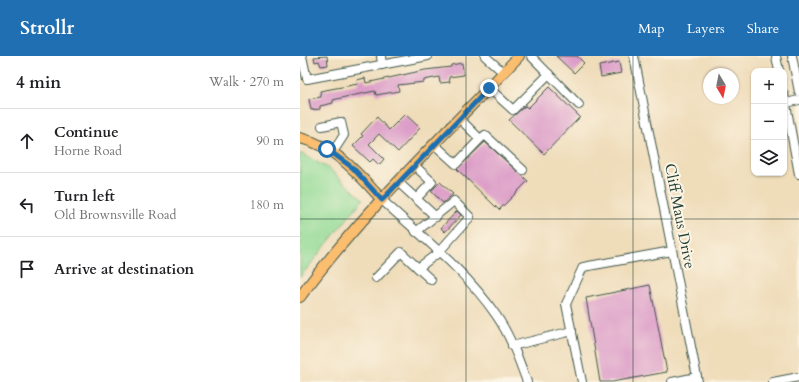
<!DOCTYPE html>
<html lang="en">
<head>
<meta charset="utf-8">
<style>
  :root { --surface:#fff; --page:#f2f2f2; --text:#202124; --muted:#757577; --line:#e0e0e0; --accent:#1f6fb2 }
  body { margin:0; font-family:Cardo,serif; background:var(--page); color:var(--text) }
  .controls { position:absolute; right:12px; top:12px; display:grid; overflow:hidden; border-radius:8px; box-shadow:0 1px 3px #0004 }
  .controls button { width:36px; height:36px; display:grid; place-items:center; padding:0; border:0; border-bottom:1px solid var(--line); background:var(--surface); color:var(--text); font:20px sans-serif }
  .compass { position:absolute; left:403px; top:12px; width:36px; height:36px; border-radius:50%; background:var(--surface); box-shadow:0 1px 3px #0004; rotate:170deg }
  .stop { position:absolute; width:12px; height:12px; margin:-9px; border:3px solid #1f6fb2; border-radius:50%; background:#fff }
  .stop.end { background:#1f6fb2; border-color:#fff; box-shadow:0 1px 4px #0008 }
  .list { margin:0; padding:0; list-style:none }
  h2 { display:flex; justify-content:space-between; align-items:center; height:52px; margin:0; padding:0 16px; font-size:17px }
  h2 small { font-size:13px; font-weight:400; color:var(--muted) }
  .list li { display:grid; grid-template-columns:26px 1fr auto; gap:12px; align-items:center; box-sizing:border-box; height:64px; padding:0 16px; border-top:1px solid var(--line) }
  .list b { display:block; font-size:15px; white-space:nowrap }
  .list p { margin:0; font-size:13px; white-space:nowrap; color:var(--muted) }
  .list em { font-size:13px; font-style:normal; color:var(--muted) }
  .icon { flex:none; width:22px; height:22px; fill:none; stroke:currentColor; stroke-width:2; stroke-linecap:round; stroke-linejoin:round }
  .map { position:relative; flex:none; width:499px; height:326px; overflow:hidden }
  header { display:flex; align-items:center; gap:24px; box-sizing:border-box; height:56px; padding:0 20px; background:var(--accent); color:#fff }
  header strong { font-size:19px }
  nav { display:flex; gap:22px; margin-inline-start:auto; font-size:14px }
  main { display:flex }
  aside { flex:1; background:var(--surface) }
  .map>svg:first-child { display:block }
</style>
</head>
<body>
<header>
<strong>Strollr</strong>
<nav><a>Map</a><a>Layers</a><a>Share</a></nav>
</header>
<main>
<aside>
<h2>4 min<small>Walk · 270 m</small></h2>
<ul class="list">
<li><svg class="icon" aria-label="ahead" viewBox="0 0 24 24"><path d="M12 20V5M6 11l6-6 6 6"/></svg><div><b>Continue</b><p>Horne Road</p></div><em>90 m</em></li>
<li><svg class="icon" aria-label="left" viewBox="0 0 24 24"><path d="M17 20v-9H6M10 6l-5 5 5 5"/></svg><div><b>Turn left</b><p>Old Brownsville Road</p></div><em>180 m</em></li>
<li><svg class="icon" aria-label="arrive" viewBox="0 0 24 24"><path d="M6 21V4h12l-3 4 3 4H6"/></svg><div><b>Arrive at destination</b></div></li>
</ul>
</aside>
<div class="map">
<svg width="499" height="326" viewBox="0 0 499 326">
  <rect width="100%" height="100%" fill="#fcf5e5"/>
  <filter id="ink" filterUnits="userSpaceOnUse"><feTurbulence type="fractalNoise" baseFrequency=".025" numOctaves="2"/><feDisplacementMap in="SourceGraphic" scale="8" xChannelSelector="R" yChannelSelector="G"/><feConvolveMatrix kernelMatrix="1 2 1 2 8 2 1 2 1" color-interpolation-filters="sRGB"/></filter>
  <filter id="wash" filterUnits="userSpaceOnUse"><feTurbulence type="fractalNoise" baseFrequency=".012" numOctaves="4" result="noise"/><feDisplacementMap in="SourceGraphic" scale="16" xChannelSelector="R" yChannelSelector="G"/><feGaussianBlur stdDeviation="0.9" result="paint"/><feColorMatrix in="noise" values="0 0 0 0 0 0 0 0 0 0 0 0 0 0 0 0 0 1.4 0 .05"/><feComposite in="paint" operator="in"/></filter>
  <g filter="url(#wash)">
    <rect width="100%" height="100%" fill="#efdcb9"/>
    <path fill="#92da95" stroke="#588c64" d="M0 97 28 112 63 143 0 221Z"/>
    <g id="blocks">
      <g fill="#dc9cc8">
        <path d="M27 0 28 9 21 10 19 5 15 6 14 1Z"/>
        <path d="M256 0H277L284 7 274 17Z"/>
        <path d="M319 6 321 17 301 21 299 10Z"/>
        <path d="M162 7 164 19 149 21 150 26 140 27 139 21 124 24V26L98 29 99 35 76 39 75 35 45 41 33 44V47L20 50V53L11 54 9 43 21 41 20 35 58 28 57 24 65 22 66 27 125 14 151 11V9Z"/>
        <path d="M249 31 280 61 244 98 209 64 225 50 228 52Z"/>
        <path d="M105 58 120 72 98 96 79 78 69 88 84 103 79 109 73 103 70 106 53 90 63 80 61 78 77 61 89 74Z"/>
        <path d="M185 86 228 125 199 154 157 113Z"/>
        <path d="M140 126 153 138 143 147 131 135Z"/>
        <path d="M157 155 161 159 145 176 141 172Z"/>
        <path d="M350 229 367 316 312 326H300L286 242Z"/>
      </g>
    </g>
  </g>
  <g filter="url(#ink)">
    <use href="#blocks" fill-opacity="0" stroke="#3e5548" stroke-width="1"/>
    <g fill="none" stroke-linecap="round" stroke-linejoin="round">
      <g stroke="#3e5548" stroke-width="10">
        <g id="minor">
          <path d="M2 0 7 23 128 0"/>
          <path d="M81 0 82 9"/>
          <path d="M185 0 204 17"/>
          <path d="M231 0 279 49"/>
          <path d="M334 0 398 326"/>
          <path d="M476 0 479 15"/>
          <path d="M492 0 499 36"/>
          <path d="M189 32 213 54 249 18"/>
          <path d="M484 38 499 118"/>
          <path d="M486 47 499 44"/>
          <path d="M22 70 41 66 44 79 33 96"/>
          <path d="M180 83 185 79 223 114"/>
          <path d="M135 89 156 108 180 83 160 63"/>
          <path d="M115 110 132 126 116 143"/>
          <path d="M98 126 136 161"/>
          <path d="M82 144C121 180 166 215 196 259 210 279 219 304 227 326"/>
          <path d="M116 176 154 145 170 161 138 197 118 212 131 224"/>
          <path d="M76 222 101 196 118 212"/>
          <path d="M212 290 272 275"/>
          <path d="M282 326 266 248 283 211 372 195"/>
          <path d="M372 326 397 321"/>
          <path d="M473 326 499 321"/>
        </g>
      </g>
      <g stroke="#3e5548" stroke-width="12">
        <g id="major">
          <path d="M0 82C35 90 59 118 82 144"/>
          <path d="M0 241C64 154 145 79 219 0"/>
        </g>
      </g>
      <use href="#minor" stroke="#fff" stroke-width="8"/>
      <use href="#major" stroke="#fbbd6e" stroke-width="10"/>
    </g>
  </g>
  <g fill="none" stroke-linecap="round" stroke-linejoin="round" filter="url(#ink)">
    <path stroke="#1f6fb2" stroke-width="5" d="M27 93 53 112 82 144 189 32"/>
  </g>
  <path fill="none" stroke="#1f3d34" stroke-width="1" stroke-opacity="0.55" d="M166 0V326M333 0V326M0 163H499"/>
  <g text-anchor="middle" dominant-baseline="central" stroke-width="4" stroke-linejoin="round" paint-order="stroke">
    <g font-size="15" fill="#1f3d34" stroke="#fcf5e5">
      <text transform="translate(380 160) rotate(79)">Cliff Maus Drive</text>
    </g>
  </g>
</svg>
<div class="controls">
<button>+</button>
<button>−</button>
<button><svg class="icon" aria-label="layers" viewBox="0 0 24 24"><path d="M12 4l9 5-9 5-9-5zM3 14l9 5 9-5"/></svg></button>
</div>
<svg class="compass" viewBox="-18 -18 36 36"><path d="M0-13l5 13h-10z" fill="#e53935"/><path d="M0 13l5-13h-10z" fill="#757577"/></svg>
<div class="stop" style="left:27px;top:93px"></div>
<div class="stop end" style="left:189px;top:32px"></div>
</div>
</main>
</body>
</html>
